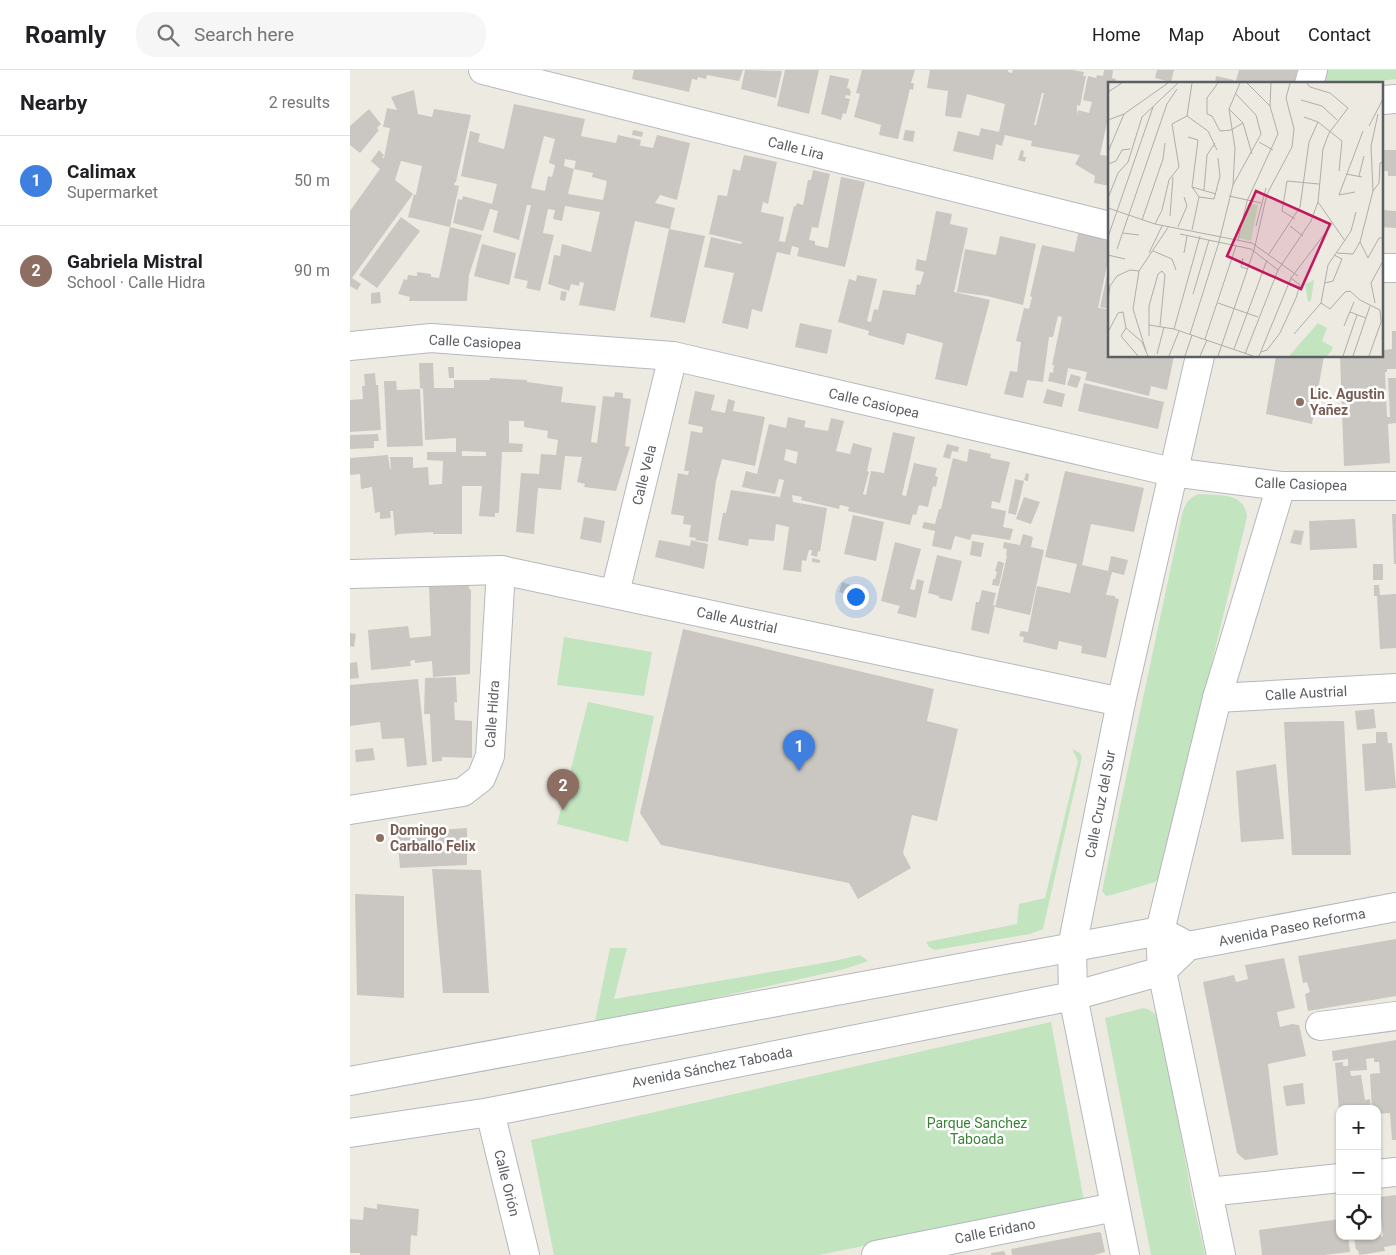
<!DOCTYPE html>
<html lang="en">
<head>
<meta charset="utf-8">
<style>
  :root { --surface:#fff; --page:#f6f6f6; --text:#202124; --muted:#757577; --line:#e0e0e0; --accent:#e33432 }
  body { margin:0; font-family:Roboto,sans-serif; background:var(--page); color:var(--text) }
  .controls { position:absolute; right:15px; bottom:15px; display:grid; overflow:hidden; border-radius:10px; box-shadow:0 1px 4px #0004 }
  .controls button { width:45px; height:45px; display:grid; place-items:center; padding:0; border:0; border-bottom:1px solid var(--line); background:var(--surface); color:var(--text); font:25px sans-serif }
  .you { position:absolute; left:505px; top:526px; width:18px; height:18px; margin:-12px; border:4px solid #fff; border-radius:50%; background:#1a73e8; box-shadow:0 0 0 8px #1a73e833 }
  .badge { display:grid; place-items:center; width:32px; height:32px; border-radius:50%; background:var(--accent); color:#fff; font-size:16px; font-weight:700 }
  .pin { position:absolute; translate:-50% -41px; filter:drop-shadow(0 1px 2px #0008) }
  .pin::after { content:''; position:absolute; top:26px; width:18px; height:15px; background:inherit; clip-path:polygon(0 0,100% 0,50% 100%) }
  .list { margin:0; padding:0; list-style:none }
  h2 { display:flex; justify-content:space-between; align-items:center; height:65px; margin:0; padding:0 20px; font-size:21px }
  h2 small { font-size:16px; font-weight:400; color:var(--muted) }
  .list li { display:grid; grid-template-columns:32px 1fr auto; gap:15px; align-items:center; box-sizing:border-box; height:90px; padding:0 20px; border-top:1px solid var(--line) }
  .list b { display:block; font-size:19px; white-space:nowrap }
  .list p { margin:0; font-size:16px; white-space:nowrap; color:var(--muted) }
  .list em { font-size:16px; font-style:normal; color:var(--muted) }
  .icon { flex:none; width:28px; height:28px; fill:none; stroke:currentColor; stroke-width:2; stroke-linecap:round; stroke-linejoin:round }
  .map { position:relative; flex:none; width:1046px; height:1185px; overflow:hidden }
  header { display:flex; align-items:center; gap:30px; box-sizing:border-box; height:70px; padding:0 25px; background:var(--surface); border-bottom:1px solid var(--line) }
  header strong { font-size:24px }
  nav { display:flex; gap:28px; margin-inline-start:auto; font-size:18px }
  .search { width:350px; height:45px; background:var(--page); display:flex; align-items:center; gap:12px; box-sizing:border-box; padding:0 18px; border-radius:20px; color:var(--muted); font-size:19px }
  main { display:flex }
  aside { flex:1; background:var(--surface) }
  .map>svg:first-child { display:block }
</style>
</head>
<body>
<header>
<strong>Roamly</strong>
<div class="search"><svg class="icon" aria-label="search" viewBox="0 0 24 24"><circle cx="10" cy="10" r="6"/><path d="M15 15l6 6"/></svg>Search here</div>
<nav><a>Home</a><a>Map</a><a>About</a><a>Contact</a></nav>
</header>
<main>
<aside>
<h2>Nearby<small>2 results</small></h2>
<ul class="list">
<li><span class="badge" style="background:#3f7fe0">1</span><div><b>Calimax</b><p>Supermarket</p></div><em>50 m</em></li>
<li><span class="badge" style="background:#8d6e63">2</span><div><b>Gabriela Mistral</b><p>School · Calle Hidra</p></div><em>90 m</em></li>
</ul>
</aside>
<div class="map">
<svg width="1046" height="1185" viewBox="0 0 1046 1185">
  <rect width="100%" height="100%" fill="#edeae2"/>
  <g fill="#c2e4bf">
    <path d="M969 0H1046V9L1005 14H965Z"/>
    <path d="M849 424C869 426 894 421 897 447L810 807 805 812 765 824 756 826 752 821 832 445C835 434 838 428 849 424Z"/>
    <path d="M214 567 302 582 294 626 207 615Z"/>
    <path d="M238 632 304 646 278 772 207 754Z"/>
    <path d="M722 679 730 683 732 687 693 859 680 864 585 880 579 877 576 872 667 854 669 834 695 828 728 691Z"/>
    <path d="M260 878H277L264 929 479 892 510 885 518 891 495 899 337 934 245 951Z"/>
    <path d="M793 938C801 939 806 944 810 951L842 1127 855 1185H801L755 948Z"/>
    <path d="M701 952 734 1131 469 1185H204L181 1070Z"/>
  </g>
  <g fill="#cac7c2" fill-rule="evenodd">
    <path d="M284 0H393L389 11 357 5 356 9 348 7 347 10 342 9 339 22 282 9Z"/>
    <path d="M395 0 432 1 426 28 391 19Z"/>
    <path d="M435 0H469L459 44 427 36Z"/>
    <path d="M512 0H565L561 13H564L563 20 560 19 548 69 529 65 531 55 504 47 510 24 506 23Z"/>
    <path d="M580 0H658V2L662 3 663 0H722L734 2 733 6H736L730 36 727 35V45L728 40 739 43 742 32 733 30 738 6 746 8 747 5 753 6 754 0H763L762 8 766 9 765 14H760V39L750 85 760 86V116L744 113 745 106 725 94 730 85 681 76 682 71 655 65 652 76 646 74 643 90 603 81 608 61 629 66 631 58 649 62 655 34 617 24 611 48 595 46 598 21 577 18ZM692 23H694L686 55H684Z"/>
    <path d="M807 0H824L821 12 805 8Z"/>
    <path d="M889 0H947L944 14H885Z"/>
    <path d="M480 5 499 9 497 18 500 19V21H501L500 26 496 25 495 28 500 29 496 44 493 43 491 50 471 44Z"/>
    <path d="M866 6 884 10 883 14H865Z"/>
    <path d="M64 20 68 44 82 47 84 39 121 45 106 112H105L104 115 109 116 100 157 58 147 64 124 65 125 66 124 72 96 51 91 45 110 63 124 2 208 11 214 7 220 0 216V141L30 99 21 91 29 80 34 85 32 88H34L40 58 33 57 37 38 47 40 41 27Z"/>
    <path d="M164 34 235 49 231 66 266 73 268 65 291 70 290 75H288L303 78 307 65 340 73 327 130 310 125 305 133 325 138 320 159 285 151 265 241 229 235 234 213 230 212 229 216 221 214 219 221 198 214 204 185 210 186 212 174 241 182 250 142 215 136 212 151 203 149 205 140 198 139 193 163 204 165 190 221 176 218 178 211 164 208 181 135H177L169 170 143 162 148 141 140 139 133 161 103 153 108 129 112 130 113 126 142 134 147 114 111 106 120 61 130 64 128 72 154 79ZM194 66 205 69 199 93 205 95 202 107 198 106 195 121 181 118ZM215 89 226 91 224 99 243 103 242 107 257 111 253 130 218 124 224 99 214 96Z"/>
    <path d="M19 39 31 54 27 58 29 60 10 83 0 75V56Z"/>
    <path d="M283 60 293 62 292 67 282 65Z"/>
    <path d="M555 60 565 61 563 72 553 70Z"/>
    <path d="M671 80 674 81 673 87H676L675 92 668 90Z"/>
    <path d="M1032 80H1046V106H1038V101H1032Z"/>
    <path d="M394 85 427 92 418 134 413 132 411 142 434 147 429 171 435 172 444 136H446L447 133 453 135 458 110H461L463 100 480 104 468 158 462 157 459 170 465 171V175L478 178 491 107 515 112 495 197 447 186 449 178 442 176 440 185 427 182 412 242 402 239 398 259 372 253 384 203 354 197 361 167 391 174 392 172 359 164 368 125 377 126 383 99 390 101Z"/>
    <path d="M1033 140 1046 141V158L1032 157Z"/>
    <path d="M586 141 602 144 600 154 618 158 604 222 640 230 617 316 585 309 593 273 557 263 554 275 518 265 519 261 488 252 499 209 506 211 507 205 527 209 517 251 521 252 524 239 528 240 533 220 565 225 567 214 570 215 574 202 565 200 567 189 576 191Z"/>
    <path d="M51 147 70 161 27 218 9 205Z"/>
    <path d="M100 157 132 165 119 205 117 231H59L60 227 48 224 54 209 57 210 58 205 67 206V202L81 204V207L89 208Z"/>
    <path d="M319 159 355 166 335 253 300 247Z"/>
    <path d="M729 160 760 167V182L748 238 759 239 758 243H760V286H824L817 320 801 316 799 326 735 310 737 302 718 298 715 315 698 311 700 302 703 303 704 295H702L712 247 708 246 703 267H699L693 312 677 310 673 328 654 324 660 301 667 302 671 272 666 271 674 238 679 239 682 227 680 226 692 175 724 182Z"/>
    <path d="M650 166 686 174 673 235 637 226 607 222 615 179 646 185Z"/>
    <path d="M132 174 166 183 159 215 124 206Z"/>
    <path d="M759 196H760V239L750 237Z"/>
    <path d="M211 221 217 222 215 231 210 230Z"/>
    <path d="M30 222 31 233 21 234V223Z"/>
    <path d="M450 253 482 260 477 284 445 277Z"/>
    <path d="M1042 261H1046V299H1037V302H1035L1037 347H1040L1038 308H1046V353L1038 354 1040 393 994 396 990 286H1032L1034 280 1042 279Z"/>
    <path d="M926 286H974L962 354 916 344Z"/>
    <path d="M69 293H83L84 318H104V310H140V308L177 310V312L213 317 211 332 246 336 241 372 247 373 253 326 264 327 265 322 273 323V328L281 329 275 376 280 377 266 421 234 417 235 414 227 412 232 387 215 386 211 420 188 418 184 464 166 462 171 403 189 404 191 384 206 385 208 370 197 368 198 361 174 357V351H159V373L173 374 172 382H152L149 443H145V447L129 446 132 416H112V464H83V462L48 464 45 466 43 441H40L41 448 30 449V442L25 443 22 417 11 419 10 404 0 405V388L38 385 40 399H41L40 387H63V398L78 397 79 415 92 414 93 391 77 390V382H106V368L75 370 73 319 70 318ZM112 381 136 382V386H112Z"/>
    <path d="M98 297H104V308H99Z"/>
    <path d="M25 303 26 315H28L31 360 0 362V330L13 329 12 316H15L14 304Z"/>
    <path d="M721 304 731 307 727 318 717 315Z"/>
    <path d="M34 311H46L47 320 70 319 73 376 37 377Z"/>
    <path d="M734 313 814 332 808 359 728 341Z"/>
    <path d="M697 319 715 324 712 337 693 333Z"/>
    <path d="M345 321 365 325 361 340 375 343 378 329 385 331 383 341 415 347 405 396 372 389 366 411 358 472 345 470 346 468 339 467 341 455 333 454 334 446 321 444 328 403 338 405 339 401H334L341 361 352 363 353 357 338 354Z"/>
    <path d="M438 347 456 351 454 357 478 361 481 348 494 351 486 381 500 384 503 373 522 378 517 401 519 402 513 424 516 425 521 401 534 403 543 362 565 367 552 425 556 426 564 393 587 398 585 406 588 407 586 417 583 416 578 437 569 435 566 445 563 444 560 455 498 441 499 437 490 435 489 439 451 430 452 427 442 425 443 432 477 438 470 482 468 481 467 487 461 485 462 480H459L456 491 452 490 451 502 433 500 439 457 426 454 424 471 399 469 398 476 368 470 373 443H376L381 420 430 427 434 410 429 409 425 424 392 417 396 401 407 404 419 354 436 358ZM436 379 448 382 446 394 434 390Z"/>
    <path d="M28 364 29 371H24V378L0 379V365Z"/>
    <path d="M597 374 609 377 608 382 602 381 600 389 593 387Z"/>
    <path d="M619 379 641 384 640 388 660 392 650 433 642 431 641 438 656 441 653 457 663 459 660 470 622 464 620 470 605 466 601 480 582 476 585 461 572 458 574 452 585 454 589 439H591L603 388 617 392Z"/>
    <path d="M715 401 794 418 784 462 741 454 732 495 758 501 761 486 778 490 774 505 762 502 756 525 765 526V528L769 529 756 588 731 583 732 576 709 571 707 580 673 572 674 567 669 566 671 561 678 562 687 516 720 523 727 494 695 487Z"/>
    <path d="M676 403 679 404 678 411 674 410Z"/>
    <path d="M665 409 674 411 666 445 658 443Z"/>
    <path d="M674 427 690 432 681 454 666 449Z"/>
    <path d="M1042 444H1046V494H1044Z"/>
    <path d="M503 445 534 452 526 491 494 484Z"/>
    <path d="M234 447 255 451 251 473 230 469Z"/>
    <path d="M1005 449 1007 478 960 480 959 451Z"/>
    <path d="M944 460 954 461 951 475 940 473Z"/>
    <path d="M673 464 683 467 681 477 694 480 680 545 645 537 657 486 656 485 657 479 653 478 654 472 670 475Z"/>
    <path d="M309 470 340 476 341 470 358 474 354 499 305 487Z"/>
    <path d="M622 471 634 473 631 487 620 485Z"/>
    <path d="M545 472 571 479 560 519 565 520 567 509 574 511 566 548 547 543 550 536 531 531Z"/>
    <path d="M587 485 612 491 602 531 589 528V526L578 523Z"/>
    <path d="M462 488 470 490V493L462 492Z"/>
    <path d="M648 491 654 493 649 516 642 515 643 509H645L647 502 645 501Z"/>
    <rect x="1023" y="494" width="10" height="16"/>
    <path d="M492 512 503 516 501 526 489 522Z"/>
    <path d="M119 515V519L121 520 120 604 83 607 82 591 65 593V590L60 591 61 596 21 600 18 560 58 556 60 568 81 566 79 516Z"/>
    <path d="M1024 515H1029L1030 525 1046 524V578L1030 579 1027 526H1024Z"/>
    <path d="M632 520 646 523 643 535H645L639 564 621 560 626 532H629Z"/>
    <path d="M333 559 584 619 577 651 608 659 587 751 562 745 553 783 561 798 508 829 499 813 311 775 290 743Z"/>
    <path d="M0 563 6 564 4 577 0 576Z"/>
    <path d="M7 592 9 608 0 609V593Z"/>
    <path d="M106 607 107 633 104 632 105 650 122 651V688L92 687V691L82 692 80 644H74L75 608Z"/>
    <path d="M68 609 77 695 57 697 54 668 32 669 30 652 0 656V615Z"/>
    <path d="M1024 639 1026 658 1007 660 1005 641Z"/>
    <path d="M994 651 1001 785H942L934 652Z"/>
    <path d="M1026 662H1037L1038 673H1042L1046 718 1015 721 1012 674 1026 673Z"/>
    <path d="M23 678 25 690 6 692 5 680Z"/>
    <path d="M926 694 934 769 891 772 886 701Z"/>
    <path d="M117 758V795L50 798 47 763Z"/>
    <path d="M82 799 131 800 139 923H93Z"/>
    <path d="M5 824 54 826V928L7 925Z"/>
    <path d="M1046 869V926L958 941 955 924 960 922 957 912 953 913 948 886Z"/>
    <path d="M934 888 945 938 927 942 930 957 942 954 949 955 956 986 918 994 928 1085 895 1090 887 1083 853 912 884 905 886 912 898 909 895 895Z"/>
    <path d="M1046 970V1070H1042L1040 1043 1027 1044V1039H1022L1020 1004 1030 1003 1029 992H1024V988L1016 989 1017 1000 1000 1001 1001 1006 1011 1005 1015 1030 1020 1029 1021 1039H989L985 993 993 992V996H998V989L983 991 982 981Z"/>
    <path d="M953 1013 955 1034 936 1036 933 1016Z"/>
    <path d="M1046 1125V1175L1034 1177 1035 1181 1009 1185 1008 1180H1006L1004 1166H1027L1028 1145 1031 1167 1033 1166 1029 1127Z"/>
    <path d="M27 1134 69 1139 67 1166 61 1165 60 1185H10V1183H0V1149L13 1150 14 1137 27 1139Z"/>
    <path d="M990 1149V1166H998L1000 1182 974 1185H912L909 1160Z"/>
    <path d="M749 1162 751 1163 755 1182 744 1185H662L661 1179Z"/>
    <path d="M654 1181 656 1185H641V1183Z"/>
  </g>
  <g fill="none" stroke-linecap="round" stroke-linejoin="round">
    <g stroke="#b5b8bc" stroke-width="30">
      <g id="street">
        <path d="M133 0 760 156"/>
        <path d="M959 14 963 0"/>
        <path d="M1032 30 1046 29"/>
        <path d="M1032 198H1046"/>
        <path d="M0 276 81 268 323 286 822 402 931 416H1046"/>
        <path d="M0 504 151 500 771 632"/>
        <path d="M265 523 323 286"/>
        <path d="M867 628 1046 618"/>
        <path d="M0 740 113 722 131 708 140 686 151 500"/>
        <path d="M722 877 771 632 850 286"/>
        <path d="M970 956 1046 946"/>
        <path d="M140 1042 175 1185"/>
        <path d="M1027 1104 1046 1102"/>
        <path d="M858 1122 990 1108"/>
        <path d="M526 1185 765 1137"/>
        <path d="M871 1185 812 901 810 861 867 628 931 416"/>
      </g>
    </g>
    <g stroke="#b4b8bc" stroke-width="30">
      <g id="secondary">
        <path d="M722 877 723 926 775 1185"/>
        <path d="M0 1011 810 861 838 876"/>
        <path d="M0 1063 140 1042 723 926 812 901 838 876 1046 837"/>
      </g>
    </g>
    <use href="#street" stroke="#fff" stroke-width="28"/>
    <use href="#secondary" stroke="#fff" stroke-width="28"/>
  </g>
  <g fill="#8d6e63" stroke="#fff" stroke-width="2">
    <circle cx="950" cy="332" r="5"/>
    <circle cx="30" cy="768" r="5"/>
  </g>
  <g text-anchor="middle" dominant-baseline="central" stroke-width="5" stroke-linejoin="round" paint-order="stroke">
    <g font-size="14" fill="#5b5f63" stroke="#fff">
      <text transform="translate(446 78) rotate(14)">Calle Lira</text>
      <text transform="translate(125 272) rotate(3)">Calle Casiopea</text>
      <text transform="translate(524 333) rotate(13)">Calle Casiopea</text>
      <text transform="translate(294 405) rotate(-76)">Calle Vela</text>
      <text transform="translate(951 414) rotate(2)">Calle Casiopea</text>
      <text transform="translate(387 550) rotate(12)">Calle Austrial</text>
      <text transform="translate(956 623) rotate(-3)">Calle Austrial</text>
      <text transform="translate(142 644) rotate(-86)">Calle Hidra</text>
      <text transform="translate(750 734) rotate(-79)">Calle Cruz del Sur</text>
      <text transform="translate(942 857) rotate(-11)">Avenida Paseo Reforma</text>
      <text transform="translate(362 997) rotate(-11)">Avenida Sánchez Taboada</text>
      <text transform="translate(157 1113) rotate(76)">Calle Orión</text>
      <text transform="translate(645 1161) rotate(-11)">Calle Eridano</text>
    </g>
    <g font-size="14" font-weight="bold" fill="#785e54" stroke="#fff" text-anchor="start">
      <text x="960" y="324">Lic. Agustin<tspan x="960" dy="16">Yañez</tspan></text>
      <text x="40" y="760">Domingo<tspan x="40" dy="16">Carballo Felix</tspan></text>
    </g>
    <g font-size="14" fill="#3a8438" stroke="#fff">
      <text x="627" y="1053">Parque Sanchez<tspan x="627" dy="16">Taboada</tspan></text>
    </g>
  </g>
  <g transform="translate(758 12)">
    <rect width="275" height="275" fill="#edeae2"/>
    <path d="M140 121 150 123 143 159 131 156ZM206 198 203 218 200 220 197 202ZM210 241 219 246 214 259 225 265 224 268 219 274H181Z" fill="#c2e4bf"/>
    <path fill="none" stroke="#afaeab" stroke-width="1" d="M110 1 99 16V32L104 34 112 49 123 48 135 41M0 10 14 1M193 18 214 24 229 38M162 24 163 1M121 27 135 41 144 72M270 32 263 64 265 109 252 160 260 176 271 156H275M79 34 100 49 109 68M79 34 84 1M196 35 210 40 234 59 231 89M0 38 16 32 60 1M261 44 275 17M80 55 90 58 84 105M151 60 165 68M0 70 16 32M0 82 8 79 14 68 22 67M238 92 254 95M251 94 256 74M125 103 153 52 148 33 127 11M84 105 91 115 84 148M84 105 108 112M96 108 99 73 107 61M265 109 271 101 272 81 275 80M247 110 231 113 255 49M121 114 153 121M91 115 106 117 112 94 110 76M0 116 10 91 20 80 34 35 70 1M210 120 237 159M0 126 47 142 144 161 190 194M62 134 65 95M187 137 174 129 179 99 211 102M34 138 55 77 57 61M47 142 54 128 61 98 71 85 64 42 79 34M148 144 158 106M182 144 195 154M70 145 79 124 76 115M15 151 31 153M72 152 143 167 170 188M0 155 45 25M130 158 139 119 170 52 162 24 139 1M9 167 59 22 69 7M45 169 64 177 68 188M41 171 54 144M76 171 79 154M229 171 245 172 252 160M161 172 192 125 201 60 210 40M0 173 17 177M135 176 133 185 140 187M217 201 225 199 234 177 226 173M85 212 101 158M0 219 2 204 9 194 22 188 31 189M110 221 150 235M213 221 222 227 237 210 242 209 252 218 272 228 273 240 261 274M213 221 220 183 243 149 248 130M267 221 263 201 275 179M242 230 258 236M41 243 66 247 145 274M236 244 246 220M18 246 13 254 30 274M66 247 92 154M0 250 10 231 15 230 18 246 34 260 40 274M82 252 111 160 125 103 127 66 121 27 132 1M186 252 213 221M41 254V224L50 192 54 189 57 193 52 244M97 257 128 164M126 267 159 178M38 269 25 227 31 189 61 144M153 270 159 268 172 251 188 216 192 203 183 196M49 272 56 245M137 272 170 188 203 139 210 120 215 67 221 51 240 26 222 11 202 5 199 1M61 274 71 249M77 274 84 253M92 274 99 258M110 274 146 168 159 112 184 65 186 47 178 16 182 1M151 274 183 196 224 142M235 274 249 233M245 274 262 224"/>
    <path fill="#c2185b" fill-opacity="0.15" stroke="#c2185b" stroke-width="2.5" d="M148 109 222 142 193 207 119 174Z"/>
    <rect width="275" height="275" fill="none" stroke="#5b5f63" stroke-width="2.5"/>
  </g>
</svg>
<div class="controls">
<button>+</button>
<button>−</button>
<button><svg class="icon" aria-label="locate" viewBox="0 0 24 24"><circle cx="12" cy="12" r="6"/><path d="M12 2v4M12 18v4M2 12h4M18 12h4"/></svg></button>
</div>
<div class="you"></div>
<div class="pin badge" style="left:449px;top:701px;background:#3f7fe0">1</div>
<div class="pin badge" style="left:213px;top:740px;background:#8d6e63">2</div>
</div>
</main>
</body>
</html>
